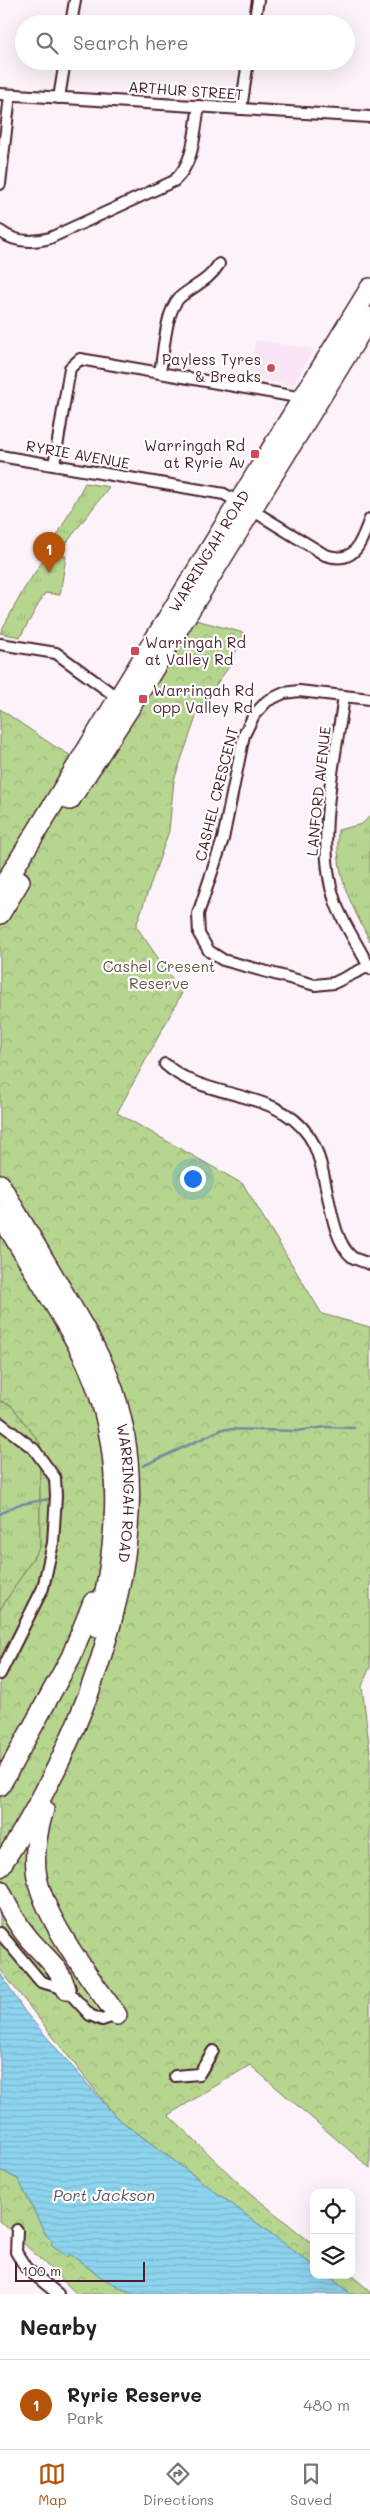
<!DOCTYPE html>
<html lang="en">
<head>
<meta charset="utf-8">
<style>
  :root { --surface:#fff; --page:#f6f6f6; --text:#222; --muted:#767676; --line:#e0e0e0; --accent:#b45309 }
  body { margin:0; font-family:Mali,sans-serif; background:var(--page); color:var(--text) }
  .controls { position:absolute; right:15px; bottom:15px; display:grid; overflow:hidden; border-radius:10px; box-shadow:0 5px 20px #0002 }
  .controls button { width:45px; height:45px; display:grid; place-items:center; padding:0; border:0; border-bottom:1px solid var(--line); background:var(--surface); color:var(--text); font:25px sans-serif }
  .scale { position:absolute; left:15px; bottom:12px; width:130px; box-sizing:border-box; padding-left:5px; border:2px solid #4a1f2b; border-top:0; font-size:14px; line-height:18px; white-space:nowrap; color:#4a1f2b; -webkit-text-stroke:4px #fff; paint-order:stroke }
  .you { position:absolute; left:192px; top:1178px; width:18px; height:18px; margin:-12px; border:4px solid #fff; border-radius:50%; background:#1a73e8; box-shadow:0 0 0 8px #1a73e833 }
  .badge { display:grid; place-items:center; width:32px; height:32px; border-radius:50%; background:var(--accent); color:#fff; font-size:16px; font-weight:700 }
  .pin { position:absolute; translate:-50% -41px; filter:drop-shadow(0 1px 2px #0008) }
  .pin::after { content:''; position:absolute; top:26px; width:18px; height:15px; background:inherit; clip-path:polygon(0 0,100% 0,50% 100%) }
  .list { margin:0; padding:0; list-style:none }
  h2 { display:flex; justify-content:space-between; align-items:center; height:65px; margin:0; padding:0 20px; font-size:21px }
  h2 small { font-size:16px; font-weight:400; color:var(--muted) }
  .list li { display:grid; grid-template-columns:32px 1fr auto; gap:15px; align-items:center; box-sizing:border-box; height:90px; padding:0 20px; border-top:1px solid var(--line) }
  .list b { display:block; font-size:19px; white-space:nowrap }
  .list p { margin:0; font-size:16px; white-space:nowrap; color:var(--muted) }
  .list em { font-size:16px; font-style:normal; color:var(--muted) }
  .icon { flex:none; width:28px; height:28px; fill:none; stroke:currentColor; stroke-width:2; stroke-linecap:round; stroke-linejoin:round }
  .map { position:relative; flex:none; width:370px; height:2294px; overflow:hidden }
  .search { position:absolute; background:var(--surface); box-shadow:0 5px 20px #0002; left:15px; right:15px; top:15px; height:55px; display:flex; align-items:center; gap:12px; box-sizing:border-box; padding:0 18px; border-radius:28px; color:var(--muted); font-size:19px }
  .sheet { height:155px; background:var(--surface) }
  nav { display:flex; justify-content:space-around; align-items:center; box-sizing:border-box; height:70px; border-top:1px solid var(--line); background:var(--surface); font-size:14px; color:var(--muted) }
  nav a { display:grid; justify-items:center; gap:2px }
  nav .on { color:var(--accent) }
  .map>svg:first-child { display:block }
</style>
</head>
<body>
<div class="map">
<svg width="370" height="2294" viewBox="0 0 370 2294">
  <defs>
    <pattern id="grass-tufts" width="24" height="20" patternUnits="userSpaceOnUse" patternTransform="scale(1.25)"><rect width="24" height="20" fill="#b6d690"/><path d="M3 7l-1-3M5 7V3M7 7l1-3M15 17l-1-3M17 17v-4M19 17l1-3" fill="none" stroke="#9eb77c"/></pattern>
    <pattern id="forest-crowns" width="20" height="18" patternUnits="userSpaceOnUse" patternTransform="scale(1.25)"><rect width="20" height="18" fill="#b6d690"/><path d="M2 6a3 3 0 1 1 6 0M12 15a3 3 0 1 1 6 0" fill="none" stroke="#9eb77c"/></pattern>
    <pattern id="water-rules" width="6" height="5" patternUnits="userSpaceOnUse" patternTransform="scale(1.25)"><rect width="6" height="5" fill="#8dd4ef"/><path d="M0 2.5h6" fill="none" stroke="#7bb6cd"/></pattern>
  </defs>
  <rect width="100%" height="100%" fill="#fcf3fa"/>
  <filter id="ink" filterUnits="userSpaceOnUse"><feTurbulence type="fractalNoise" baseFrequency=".02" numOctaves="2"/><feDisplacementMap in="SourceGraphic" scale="10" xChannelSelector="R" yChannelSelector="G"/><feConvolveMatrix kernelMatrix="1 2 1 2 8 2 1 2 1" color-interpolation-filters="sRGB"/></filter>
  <g filter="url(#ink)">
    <path fill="#f9e5f4" d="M255 340 313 349 293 386 248 377Z"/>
    <g fill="url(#grass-tufts)" stroke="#807a5e">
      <path d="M85 483 109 487 58 554 66 556 60 595 45 593 20 637 0 633 24 589 48 553Z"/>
      <path d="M370 816V941C349 900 336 878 338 830L362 824Z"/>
      <path d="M0 1401 11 1405 40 1443V1547L0 1610Z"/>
    </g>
    <g fill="url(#forest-crowns)" stroke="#807a5e">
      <path d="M196 620 244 633 229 667 200 706 174 780 169 831 136 926 182 993 117 1113 243 1184 322 1314 370 1327V1667L362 1686 370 1752V2168L250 2065 168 2115 245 2189 314 2245V2266L116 2117 0 1969V1610L40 1547V1443L11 1405 0 1401V709L54 746 100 772Z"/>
      <path d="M0 2170 18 2179 46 2235 53 2241 51 2244 70 2254 104 2279 133 2294H77L0 2221Z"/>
      <path d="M327 2275H351L370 2291V2294H351Z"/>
    </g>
    <path fill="url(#water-rules)" stroke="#728ca1" d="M0 1973 25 2012 116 2117 314 2266V2275H327L351 2294H133L104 2279 70 2254 67 2257 51 2244 53 2241 46 2235 18 2179 0 2170Z"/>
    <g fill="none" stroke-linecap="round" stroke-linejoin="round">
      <g stroke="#728ca1" stroke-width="2.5">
        <path d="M143 1466 223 1429 296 1431 326 1427 354 1428"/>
        <path d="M0 1514 17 1505 48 1499"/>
      </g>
      <g stroke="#4a1f2b" stroke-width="14">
        <g id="street">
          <path d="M71 24 75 0"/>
          <path d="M254 24 258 0"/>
          <path d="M0 94 370 117"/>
          <path d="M59 98 65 61"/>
          <path d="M241 109 248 61"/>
          <path d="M0 184 10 95"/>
          <path d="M0 231C15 243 32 243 50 238L174 181C195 162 194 133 199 106"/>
          <path d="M160 372C164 352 165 313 179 298 194 285 208 282 219 264"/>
          <path d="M0 456 224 494 238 502"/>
          <path d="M54 465 70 368 80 359 303 398"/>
          <path d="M252 510 325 555C356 565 360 543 370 519"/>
          <path d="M0 644 56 653 118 698"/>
          <path d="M344 696C336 757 314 842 335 901 343 924 359 946 370 969"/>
          <path d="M369 966 334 983 315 985 223 960 209 951 199 934 198 914 223 839 244 735 254 715 267 701 284 693 299 691 370 699"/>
          <path d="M165 1064C205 1101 277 1088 309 1136 330 1167 326 1235 352 1257 357 1260 365 1262 370 1264"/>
          <path d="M0 1423 34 1449 55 1478 56 1496 53 1543 43 1588 0 1674"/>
          <path d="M0 1933 41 1982 66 1989 90 2015 102 2020 117 2015"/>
          <path d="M175 2076 199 2074 213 2051"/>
          <path d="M17 2230 16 2252 26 2268 58 2294"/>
        </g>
      </g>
      <g stroke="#4a1f2b" stroke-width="22">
        <g id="highway">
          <path d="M70 800 131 706 370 317"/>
          <path id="s1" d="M0 891 370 288"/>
          <path d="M0 914 20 881"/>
          <path id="s2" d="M0 1184C21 1221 43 1258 65 1295 81 1322 97 1349 109 1378 169 1531 85 1738 0 1867"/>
          <path d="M0 1214C20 1247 40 1281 60 1314 74 1338 88 1362 97 1389 124 1467 117 1548 97 1627"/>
          <path d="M0 1786 71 1657 93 1602"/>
          <path d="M44 1809C38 1829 34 1849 36 1870 40 1914 91 1980 117 2015"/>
          <path d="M0 1890C8 1908 17 1925 30 1940 44 1956 60 1967 66 1989"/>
        </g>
      </g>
      <use href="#street" stroke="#fff" stroke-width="10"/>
      <use href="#highway" stroke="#fff" stroke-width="19"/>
    </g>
  </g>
  <g fill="#d1495b" stroke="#fff" stroke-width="2">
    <circle cx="271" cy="368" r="5"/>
    <rect x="250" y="449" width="10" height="10" rx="2.5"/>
    <rect x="130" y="646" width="10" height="10" rx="2.5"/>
    <rect x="138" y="694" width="10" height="10" rx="2.5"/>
  </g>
  <g text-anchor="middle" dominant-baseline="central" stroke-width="4.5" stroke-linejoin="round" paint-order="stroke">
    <g font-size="15" fill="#4a1f2b" stroke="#fff">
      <text transform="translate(186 90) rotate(4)">ARTHUR STREET</text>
      <text transform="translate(78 454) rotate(10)">RYRIE AVENUE</text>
      <text stroke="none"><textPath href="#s1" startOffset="399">WARRINGAH ROAD</textPath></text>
      <text transform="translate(318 791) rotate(-84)">LANFORD AVENUE</text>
      <text transform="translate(216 794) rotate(-76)">CASHEL CRESCENT</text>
      <text stroke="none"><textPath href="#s2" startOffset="340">WARRINGAH ROAD</textPath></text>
    </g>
    <g font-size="15" fill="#4a1f2b" stroke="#fff" text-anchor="end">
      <text x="261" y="359">Payless Tyres<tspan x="261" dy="17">&amp; Breaks</tspan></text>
      <text x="245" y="445">Warringah Rd<tspan x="245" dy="17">at Ryrie Av</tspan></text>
      <text x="145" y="642" text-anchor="start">Warringah Rd<tspan x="145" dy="17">at Valley Rd</tspan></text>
      <text x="153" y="690" text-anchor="start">Warringah Rd<tspan x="153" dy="17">opp Valley Rd</tspan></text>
    </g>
    <g font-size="15" fill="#6a5649" stroke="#fff">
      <text x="159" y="966">Cashel Cresent<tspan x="159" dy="17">Reserve</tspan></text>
    </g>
    <g font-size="16" font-style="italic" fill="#5e5566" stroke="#fff">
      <text x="104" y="2194">Port Jackson</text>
    </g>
  </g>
</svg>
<div class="controls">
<button><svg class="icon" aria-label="locate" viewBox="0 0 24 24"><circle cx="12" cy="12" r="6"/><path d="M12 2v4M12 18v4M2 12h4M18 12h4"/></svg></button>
<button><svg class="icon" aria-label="layers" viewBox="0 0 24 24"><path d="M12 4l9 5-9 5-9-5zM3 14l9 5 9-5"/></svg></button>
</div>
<div class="scale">100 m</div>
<div class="you"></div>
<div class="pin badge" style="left:49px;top:573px">1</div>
<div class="search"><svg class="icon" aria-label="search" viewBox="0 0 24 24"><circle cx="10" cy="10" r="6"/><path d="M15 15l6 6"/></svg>Search here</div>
</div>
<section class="sheet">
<h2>Nearby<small></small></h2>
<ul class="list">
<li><span class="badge">1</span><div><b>Ryrie Reserve</b><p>Park</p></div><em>480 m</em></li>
</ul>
</section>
<nav>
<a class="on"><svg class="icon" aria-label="map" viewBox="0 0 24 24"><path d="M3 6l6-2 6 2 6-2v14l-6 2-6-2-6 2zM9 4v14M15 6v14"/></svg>Map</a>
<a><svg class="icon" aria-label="directions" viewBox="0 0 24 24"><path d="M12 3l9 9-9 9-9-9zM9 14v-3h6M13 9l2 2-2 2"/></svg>Directions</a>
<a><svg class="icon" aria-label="saved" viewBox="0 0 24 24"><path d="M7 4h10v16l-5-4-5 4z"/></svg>Saved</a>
</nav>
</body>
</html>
